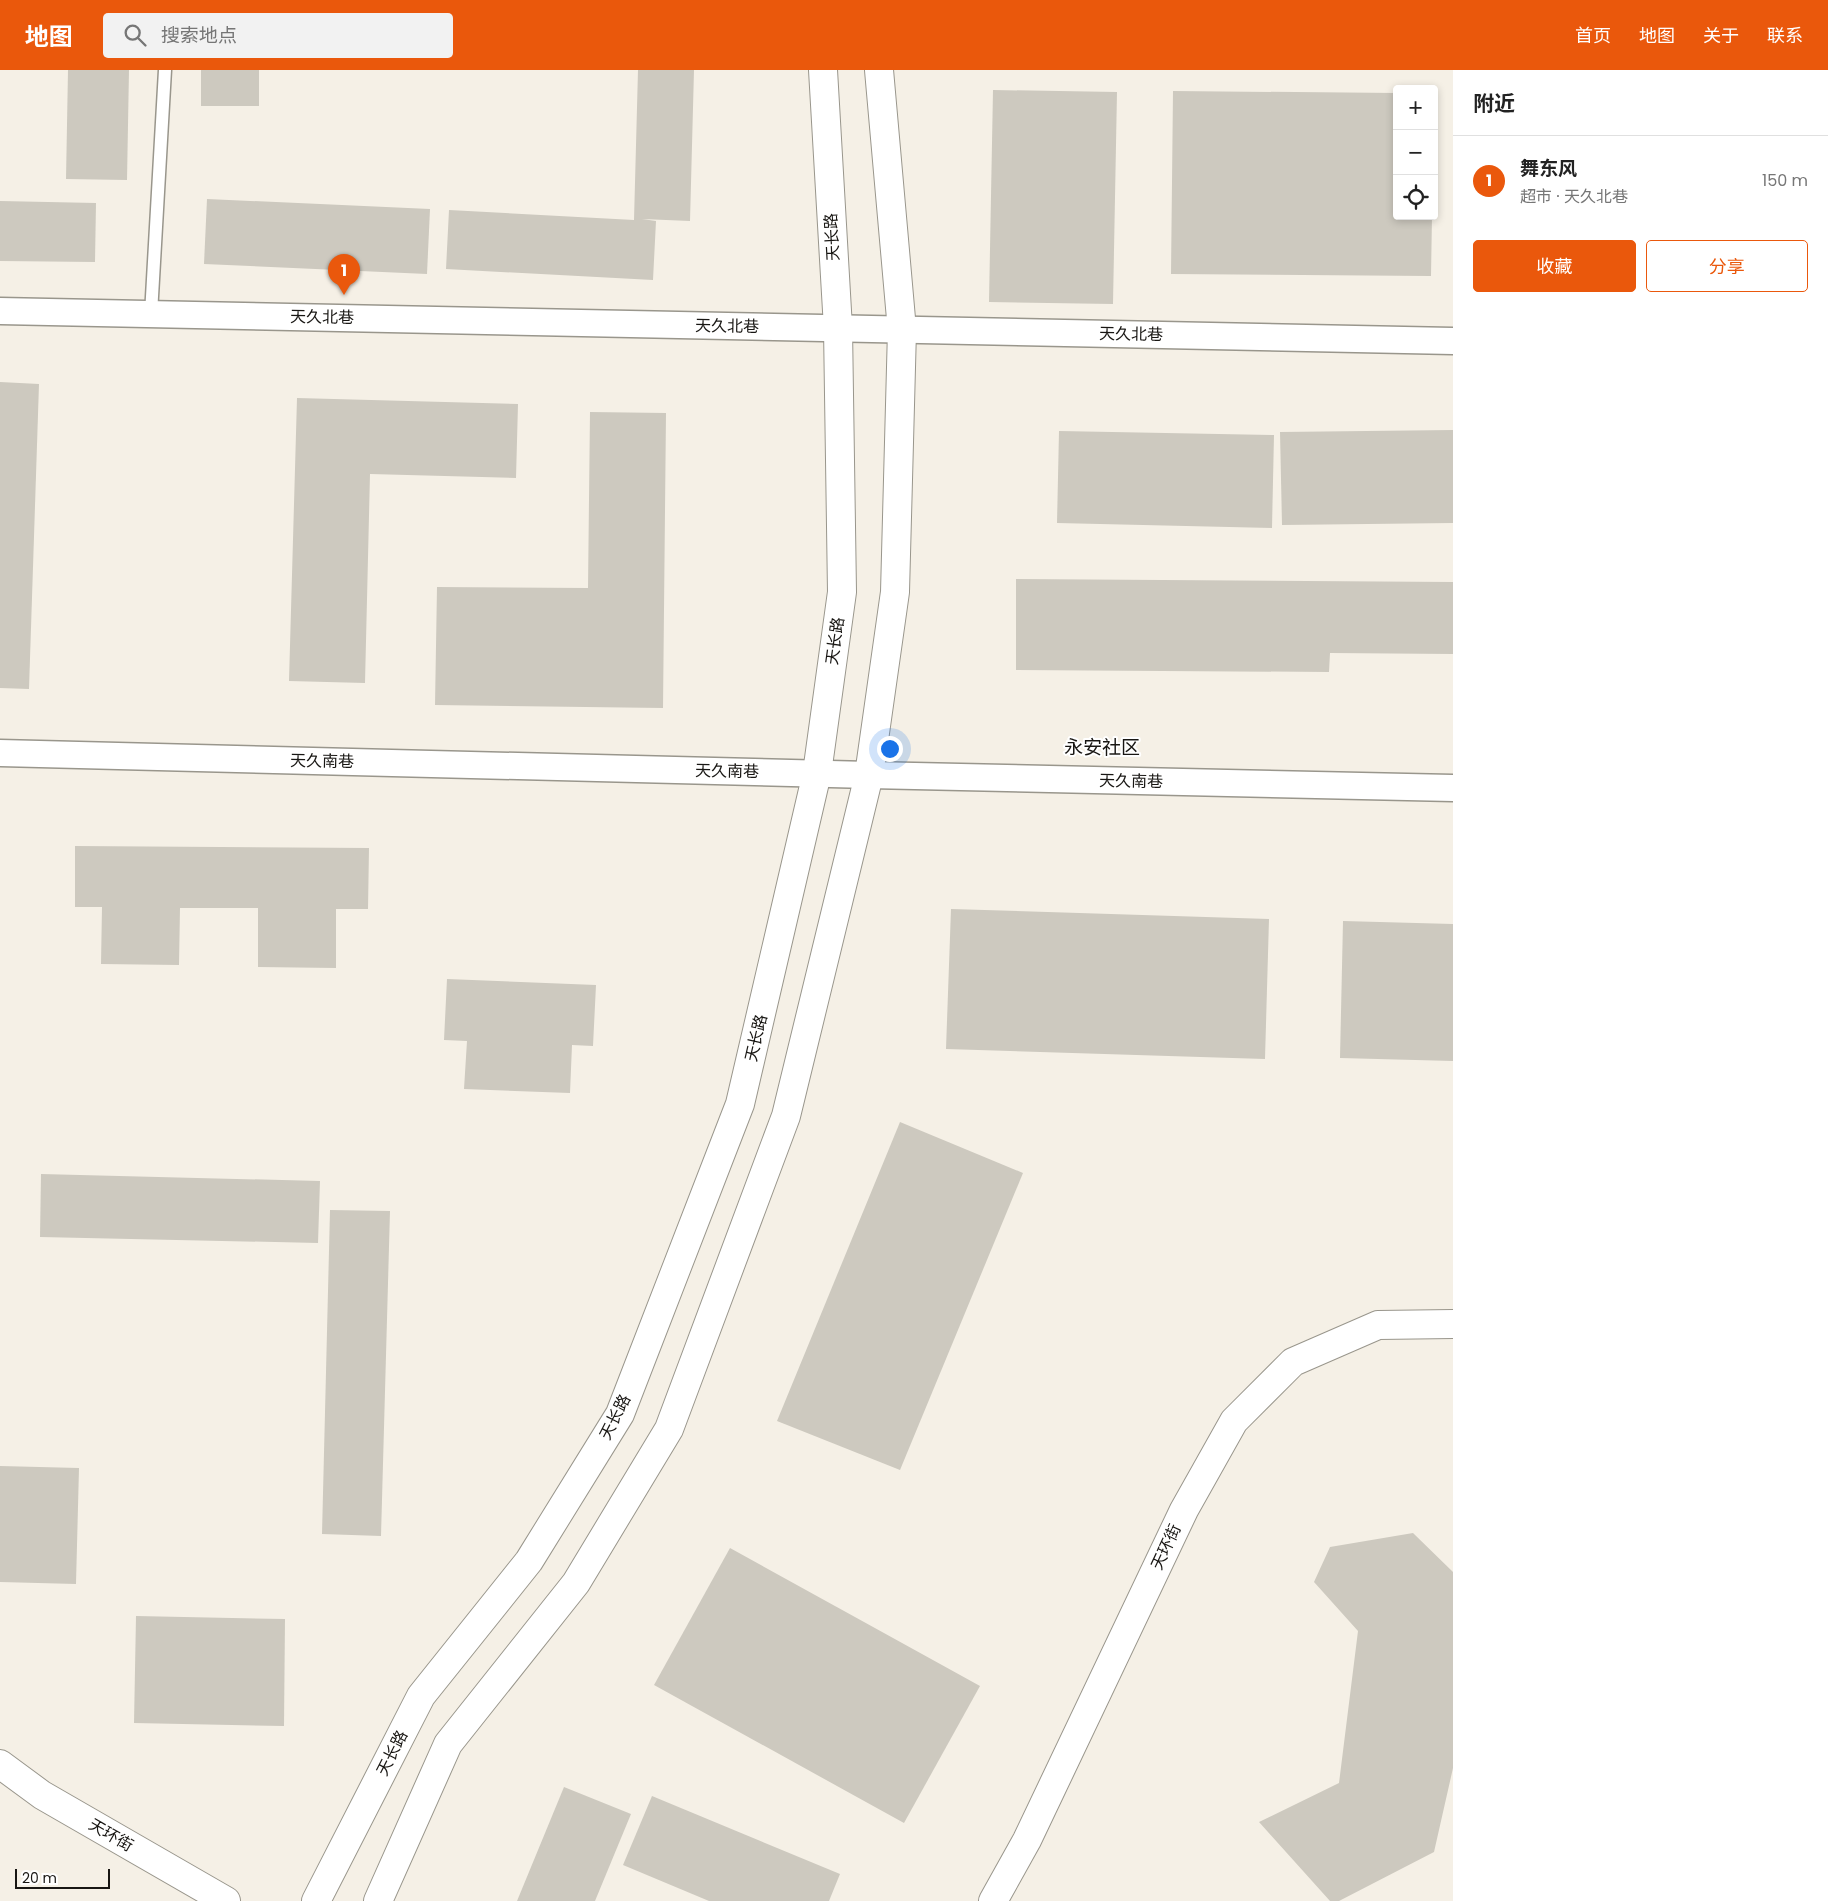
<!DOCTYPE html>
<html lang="zh">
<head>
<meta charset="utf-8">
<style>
  :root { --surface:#fff; --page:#f2f2f2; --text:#222; --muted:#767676; --line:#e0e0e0; --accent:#ea580c }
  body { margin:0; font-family:Poppins,"Noto Sans SC",sans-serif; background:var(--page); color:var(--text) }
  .controls { position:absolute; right:15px; top:15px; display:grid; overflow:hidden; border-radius:5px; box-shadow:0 2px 8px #0003 }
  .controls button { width:45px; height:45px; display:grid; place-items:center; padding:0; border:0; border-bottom:1px solid var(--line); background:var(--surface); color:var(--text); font:25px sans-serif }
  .scale { position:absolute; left:15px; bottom:12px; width:95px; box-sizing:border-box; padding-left:5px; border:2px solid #181613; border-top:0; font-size:14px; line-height:18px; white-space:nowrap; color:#181613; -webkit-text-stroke:4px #fff; paint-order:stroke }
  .you { position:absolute; left:889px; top:678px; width:18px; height:18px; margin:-12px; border:4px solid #fff; border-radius:50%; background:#1a73e8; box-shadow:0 0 0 8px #1a73e833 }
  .badge { display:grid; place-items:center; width:32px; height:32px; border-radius:50%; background:var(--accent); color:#fff; font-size:16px; font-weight:700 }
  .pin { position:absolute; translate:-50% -41px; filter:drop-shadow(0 1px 2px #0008) }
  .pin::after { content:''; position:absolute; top:26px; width:18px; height:15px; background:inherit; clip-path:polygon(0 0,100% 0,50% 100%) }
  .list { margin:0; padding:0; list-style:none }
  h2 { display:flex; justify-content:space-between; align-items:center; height:65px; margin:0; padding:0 20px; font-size:21px }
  h2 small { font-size:16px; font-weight:400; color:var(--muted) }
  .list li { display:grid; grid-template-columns:32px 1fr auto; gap:15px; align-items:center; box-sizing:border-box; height:90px; padding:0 20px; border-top:1px solid var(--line) }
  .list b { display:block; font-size:19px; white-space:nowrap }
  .list p { margin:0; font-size:16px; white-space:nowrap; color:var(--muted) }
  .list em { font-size:16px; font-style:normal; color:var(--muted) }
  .actions { display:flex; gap:10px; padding:15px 20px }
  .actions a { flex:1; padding:11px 0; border:1px solid var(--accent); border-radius:5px; text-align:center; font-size:18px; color:var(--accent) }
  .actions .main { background:var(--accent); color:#fff }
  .icon { flex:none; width:28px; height:28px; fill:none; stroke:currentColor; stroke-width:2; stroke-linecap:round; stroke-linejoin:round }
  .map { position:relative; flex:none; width:1453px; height:1831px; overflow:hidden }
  header { display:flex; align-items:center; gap:30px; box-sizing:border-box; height:70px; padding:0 25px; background:var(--accent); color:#fff }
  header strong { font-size:24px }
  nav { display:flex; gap:28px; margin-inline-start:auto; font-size:18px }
  .search { width:350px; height:45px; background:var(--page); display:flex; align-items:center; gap:12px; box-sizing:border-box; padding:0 18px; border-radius:5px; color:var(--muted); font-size:19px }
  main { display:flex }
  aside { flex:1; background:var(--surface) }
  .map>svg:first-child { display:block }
</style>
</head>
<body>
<header>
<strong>地图</strong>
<div class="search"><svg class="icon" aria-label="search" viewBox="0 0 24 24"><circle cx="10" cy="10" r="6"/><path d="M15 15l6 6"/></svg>搜索地点</div>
<nav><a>首页</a><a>地图</a><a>关于</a><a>联系</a></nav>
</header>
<main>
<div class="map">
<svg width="1453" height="1831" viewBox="0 0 1453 1831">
  <rect width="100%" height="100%" fill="#f5f0e6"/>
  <g fill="#cdc9bf">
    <path d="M68 0H129L127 110 66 109Z"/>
    <rect x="201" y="0" width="58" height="36"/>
    <path d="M638 0H694L690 151 642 149 656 151 653 210 446 199 449 140 634 150Z"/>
    <path d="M993 20 1117 22 1113 234 989 232Z"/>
    <path d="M1173 21 1397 23V146H1432L1431 206 1171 204Z"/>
    <path d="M207 129 430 139 427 204 204 194Z"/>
    <path d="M0 131 96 133 95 192 0 191Z"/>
    <path d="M0 312 39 314 29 619 0 618Z"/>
    <path d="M297 328 518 334 516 408 370 404 365 613 289 611Z"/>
    <path d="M590 342 666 343 663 638 435 635 437 517 588 518Z"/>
    <path d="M1453 360V453L1282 455 1280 362Z"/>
    <path d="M1059 361 1274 365 1272 458 1057 453Z"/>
    <path d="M1016 509 1453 512V584L1330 583 1329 602 1016 600Z"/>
    <path d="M75 776 369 778 368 839H336V898L258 897V838H180L179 895 101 894 102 837H75Z"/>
    <path d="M951 839 1269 849 1265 989 946 979Z"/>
    <path d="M1343 851 1453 854V991L1340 988Z"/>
    <path d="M447 909 596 915 593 976 572 975 570 1023 464 1019 467 971 444 970Z"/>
    <path d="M900 1052 1023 1103 900 1400 777 1351Z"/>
    <path d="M41 1104 320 1111 318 1173 40 1167Z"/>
    <path d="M330 1140 390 1141 381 1466 322 1464Z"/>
    <path d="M0 1396 79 1398 76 1514 0 1512Z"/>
    <path d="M1413 1463 1453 1502V1698L1434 1782 1339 1831H1330L1259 1752 1339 1713 1358 1561 1314 1512 1330 1477Z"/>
    <path d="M730 1478 980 1616 904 1753 654 1615Z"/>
    <path d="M136 1546 285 1549 284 1656 134 1653Z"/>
    <path d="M564 1717 631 1744 595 1831H517Z"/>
    <path d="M652 1726 840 1804 829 1831H709L623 1795Z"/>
  </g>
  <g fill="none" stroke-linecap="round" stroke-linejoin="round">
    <g stroke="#99968c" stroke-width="15">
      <path id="service" d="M151 244 165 0"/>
    </g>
    <g stroke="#99968c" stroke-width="29">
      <g id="minor">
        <path d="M0 241 1453 271"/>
        <path d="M0 683 869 705 1453 718"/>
      </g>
    </g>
    <g stroke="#99968c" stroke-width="30">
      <g id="tertiary">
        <path d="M0 1694 42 1725 226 1831"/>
        <path d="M316 1831 421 1626 529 1491 620 1344 740 1034 817 703 842 522 838 258 823 0"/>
        <path d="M378 1831 448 1674 576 1513 669 1359 786 1046 869 705 895 522 902 260 879 0"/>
        <path d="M993 1831 1027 1770 1184 1440 1234 1351 1293 1292 1378 1255 1453 1254"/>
      </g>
    </g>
    <use href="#service" stroke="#fff" stroke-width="12"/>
    <use href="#minor" stroke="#fff" stroke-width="26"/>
    <use href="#tertiary" stroke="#fff" stroke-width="28"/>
  </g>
  <g text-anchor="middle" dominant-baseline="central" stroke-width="4" stroke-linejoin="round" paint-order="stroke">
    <g font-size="16" fill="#181613" stroke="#fff">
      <text transform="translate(832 167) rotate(-93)">天长路</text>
      <text transform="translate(322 247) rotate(1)">天久北巷</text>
      <text transform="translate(727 256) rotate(1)">天久北巷</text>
      <text transform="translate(1131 264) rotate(1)">天久北巷</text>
      <text transform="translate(835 571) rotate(-82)">天长路</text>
      <text transform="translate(322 691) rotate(1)">天久南巷</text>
      <text transform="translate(727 701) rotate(1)">天久南巷</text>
      <text transform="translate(1131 711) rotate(1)">天久南巷</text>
      <text transform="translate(756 968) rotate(-77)">天长路</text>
      <text transform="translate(615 1347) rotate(-63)">天长路</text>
      <text transform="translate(1166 1477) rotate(-65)">天环街</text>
      <text transform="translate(392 1683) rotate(-63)">天长路</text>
      <text transform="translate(111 1765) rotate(30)">天环街</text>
    </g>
    <g font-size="19" fill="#181613" stroke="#fff">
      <text x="1102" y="677">永安社区</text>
    </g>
  </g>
</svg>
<div class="controls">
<button>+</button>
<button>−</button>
<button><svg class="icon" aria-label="locate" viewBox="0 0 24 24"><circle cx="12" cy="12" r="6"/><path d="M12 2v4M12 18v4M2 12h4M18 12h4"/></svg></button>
</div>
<div class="scale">20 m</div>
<div class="you"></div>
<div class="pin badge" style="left:344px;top:225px">1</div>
</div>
<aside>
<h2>附近<small></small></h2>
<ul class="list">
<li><span class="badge">1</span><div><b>舞东风</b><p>超市 · 天久北巷</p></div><em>150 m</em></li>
</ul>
<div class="actions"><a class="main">收藏</a><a>分享</a></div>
</aside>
</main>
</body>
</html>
